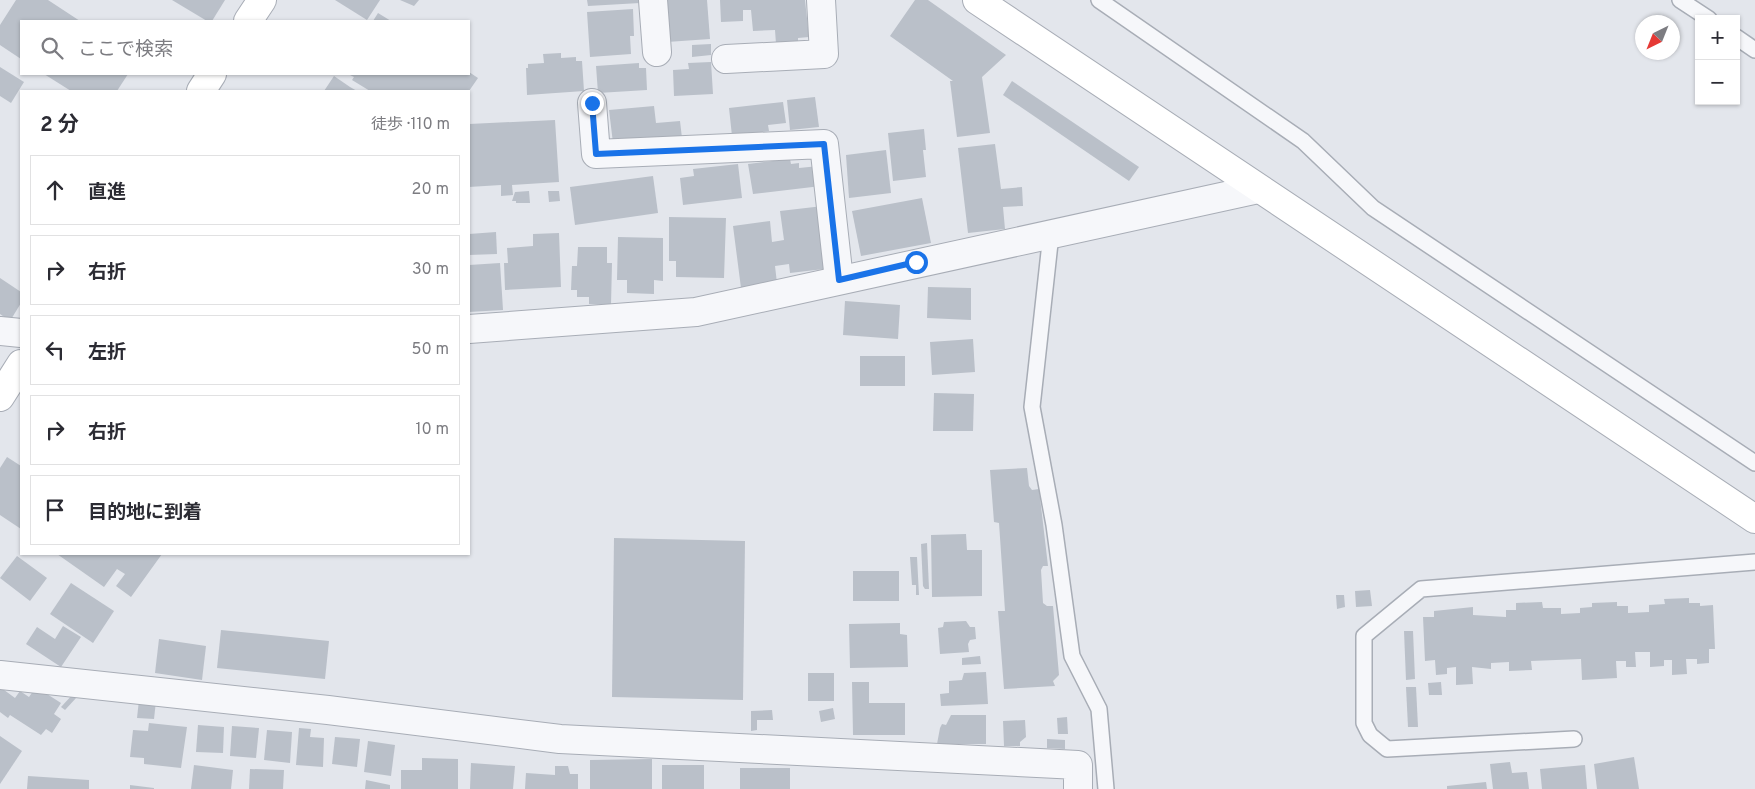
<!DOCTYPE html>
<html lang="ja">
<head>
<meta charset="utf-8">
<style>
  :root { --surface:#fff; --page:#f2f2f3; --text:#2b2b33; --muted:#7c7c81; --line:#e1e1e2 }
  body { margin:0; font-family:Overpass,"Noto Sans JP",sans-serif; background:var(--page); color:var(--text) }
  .controls { position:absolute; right:15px; top:15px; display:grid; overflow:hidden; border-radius:0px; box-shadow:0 1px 4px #0004 }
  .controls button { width:45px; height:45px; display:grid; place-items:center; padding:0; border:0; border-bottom:1px solid var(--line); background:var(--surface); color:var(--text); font:25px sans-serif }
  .compass { position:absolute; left:1635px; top:15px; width:45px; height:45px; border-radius:50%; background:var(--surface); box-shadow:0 1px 4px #0004; rotate:223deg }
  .stop { position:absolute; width:15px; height:15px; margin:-11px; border:4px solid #1a73e8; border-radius:50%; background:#fff }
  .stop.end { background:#1a73e8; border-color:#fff; box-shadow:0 1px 5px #0008 }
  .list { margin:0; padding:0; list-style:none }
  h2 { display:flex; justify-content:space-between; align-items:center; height:65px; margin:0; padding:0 20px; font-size:21px }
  h2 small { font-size:16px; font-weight:400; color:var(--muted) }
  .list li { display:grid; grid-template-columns:32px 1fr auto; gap:15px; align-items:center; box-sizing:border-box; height:70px; margin:0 10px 10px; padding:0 10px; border:1px solid var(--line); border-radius:0px }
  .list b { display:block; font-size:19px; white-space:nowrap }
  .list em { font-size:16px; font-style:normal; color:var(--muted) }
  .icon { flex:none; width:28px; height:28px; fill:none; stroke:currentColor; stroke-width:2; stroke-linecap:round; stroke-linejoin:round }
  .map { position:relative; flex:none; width:1755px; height:789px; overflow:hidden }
  .search { position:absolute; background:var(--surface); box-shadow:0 1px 4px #0004; left:20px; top:20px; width:450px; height:55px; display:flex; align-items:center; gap:12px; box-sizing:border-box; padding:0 18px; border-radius:0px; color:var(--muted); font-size:19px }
  .panel { position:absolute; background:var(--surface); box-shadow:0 1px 4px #0004; left:20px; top:90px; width:450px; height:465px; border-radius:0px }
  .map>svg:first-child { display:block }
</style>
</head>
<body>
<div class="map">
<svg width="1755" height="789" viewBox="0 0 1755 789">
  <rect width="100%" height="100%" fill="#e3e6ec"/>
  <g fill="#bac0c9">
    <path d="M16 0H48L80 21H21V59L0 45V25Z"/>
    <path d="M172 0H225L212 21H207Z"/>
    <path d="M335 0H380L367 20Z"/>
    <path d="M400 0H419L414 6Z"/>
    <path d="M587 0H639L640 3 588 6Z"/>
    <path d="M664 0H707L710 39 667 42Z"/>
    <path d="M720 0H805L809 37 798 38V43L776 44 775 30 753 31 751 10H743V21L721 22Z"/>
    <path d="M915 0H928L1006 55 982 77 990 133 957 137 950 81H953L890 36Z"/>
    <path d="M633 9 634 36H630L631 54 590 57 587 12Z"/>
    <path d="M378 13 391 21H373Z"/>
    <path d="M711 44V55L692 57V45Z"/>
    <path d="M561 53V58L576 57V61H582L584 91 527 95 526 68H528V64L544 63 543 54Z"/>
    <path d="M711 62 713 94 674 96 673 70 689 69 688 63Z"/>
    <path d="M639 63V68H646L647 90 598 93 596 66Z"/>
    <path d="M0 67 24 82 11 103 0 96Z"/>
    <path d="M469 72 478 78 469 91H370L352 80 354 77 348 74Z"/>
    <path d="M44 74H128L117 91H71Z"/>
    <path d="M334 76 350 87 357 91H324Z"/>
    <path d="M1012 81 1139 167 1129 181 1003 95Z"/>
    <path d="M815 97 819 127 790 130 787 100Z"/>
    <path d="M783 102 786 123 768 125 769 131 732 136 729 108Z"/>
    <path d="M654 106 656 123 680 121 682 138 613 143 609 110Z"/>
    <path d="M555 120 559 182 512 185 513 195 501 196V185L469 187V124Z"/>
    <path d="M924 129 926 150H923L926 177 893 181 888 133Z"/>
    <path d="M995 144 1001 189 1022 187 1023 206 1003 207 1005 229 968 233 958 148Z"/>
    <path d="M886 150 891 193 849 198 846 155Z"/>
    <path d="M790 159 791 164 799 163V168L819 166 821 186 753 194 748 164Z"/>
    <path d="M738 164 742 198 683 205 680 178 694 176 693 169Z"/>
    <path d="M653 176 658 213 575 225 570 187Z"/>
    <path d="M529 191 530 203H516V201H512L515 192Z"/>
    <path d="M548 191H559L560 201 549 202Z"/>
    <path d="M922 198 931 243 861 256 852 211Z"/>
    <path d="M823 206 824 269 790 273 789 264 775 266 777 283 741 288 733 226 770 221 772 242 784 240 780 211Z"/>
    <path d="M669 217 726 218 724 278 676 277V261H669Z"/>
    <path d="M496 232 497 254 469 255V234Z"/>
    <path d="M559 233 561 287 505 290 504 263H508L507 248 533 246V234Z"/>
    <path d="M618 237 663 238V281L654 280V294L627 293V280H617Z"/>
    <path d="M578 247H607V263H612L611 305 589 304V297H577V290H571L572 266H577Z"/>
    <path d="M500 263 503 310 469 312V265Z"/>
    <path d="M0 278 21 292V303L10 321 0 314Z"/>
    <path d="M928 287 971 288V320L927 318Z"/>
    <path d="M845 301 900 305 898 339 843 335Z"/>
    <path d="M973 339 975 372 932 375 930 342Z"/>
    <rect x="860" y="356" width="45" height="30"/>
    <path d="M934 393 974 394 973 431H933Z"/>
    <path d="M7 457 21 466V529L0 515V468Z"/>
    <path d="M1027 468 1029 486 1032 490 1039 489 1048 566H1043L1041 570 1043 603 1047 606H1053L1059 675 1053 681 1055 686 1004 689 998 611H1005L999 523 994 522 990 470Z"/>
    <path d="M966 534 967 550H982V596L932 597 931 535Z"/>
    <path d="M614 538 745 541 743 700 612 697Z"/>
    <path d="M927 543 929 589H925L923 586 921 544Z"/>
    <path d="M57 554H162L131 597 116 586 125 574 117 569 104 587Z"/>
    <path d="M17 556 47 578 30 601 0 578Z"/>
    <path d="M910 557H917L919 595H916V585H912Z"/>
    <rect x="853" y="571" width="46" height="30"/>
    <path d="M71 583 114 611 93 643 50 614Z"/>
    <path d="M1370 590 1372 606 1356 607 1355 591Z"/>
    <path d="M1336 595H1344L1345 607 1337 609Z"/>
    <path d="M1689 598V603H1700V606L1713 605 1715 649H1709V663L1697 664V659H1686L1687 674 1672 675V660H1664V666L1650 667V652H1635L1636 667H1626V661H1616L1617 678 1582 680 1581 659 1531 661 1532 670 1509 671V662L1491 663V669L1472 667 1473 684 1456 685V667L1447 668V674L1436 675 1435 660 1425 661 1423 617H1434V611L1473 607V615L1506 617V610H1516V603L1542 602 1543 608H1561V614L1580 613V608L1592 607V603L1617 602V606H1628V613L1649 612V605L1665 604 1664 599Z"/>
    <path d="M966 621 970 627H975L976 639 970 640 968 644 969 652 940 654 938 628 943 627 944 622Z"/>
    <path d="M900 623V634L907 635 908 667 850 668 849 624Z"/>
    <path d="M63 626 81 637 61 667 26 644 37 627 55 639Z"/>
    <path d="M221 630 329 641 325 679 217 668Z"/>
    <path d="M1404 631H1413L1415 679 1406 680Z"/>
    <path d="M159 639 206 646 202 680 155 673Z"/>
    <path d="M980 656 981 664 962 665V658Z"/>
    <path d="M986 672 988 704 941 706 940 694 949 693V681L962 680 964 673Z"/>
    <rect x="808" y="673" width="26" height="28"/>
    <path d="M852 682H869V703H905V735H853Z"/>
    <path d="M1441 682 1442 695H1429L1428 683Z"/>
    <path d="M0 687 15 698 20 691 29 697 36 687 61 703 54 714 61 719 52 733 46 729 41 735 10 715 8 718 0 712Z"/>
    <path d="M1406 687H1416L1418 727H1408Z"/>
    <path d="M74 693 77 697 65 710 61 707Z"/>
    <path d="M139 700 156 701 154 719 137 718Z"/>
    <path d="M833 708 835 719 821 722 819 711Z"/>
    <path d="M772 710 773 720H757V730L751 731V711Z"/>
    <path d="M951 715H986V744H937L940 728 942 724 946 725Z"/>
    <path d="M1067 717 1068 734H1058L1057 718Z"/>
    <path d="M1025 720 1026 737 1020 742V746H1004L1003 721Z"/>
    <path d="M149 723 187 727 181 768 144 764V758L130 757 133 730 148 731Z"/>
    <path d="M198 725 224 727 223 753 196 752Z"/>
    <path d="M232 726 259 728 256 758 230 756Z"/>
    <path d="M299 728 311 729 310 737 324 738 323 767 296 765Z"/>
    <path d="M267 730 292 732 290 763 264 760Z"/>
    <path d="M0 736 22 751 0 784Z"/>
    <path d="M335 737 360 739 357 767 332 764Z"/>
    <path d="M1047 739 1065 740V749L1047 748Z"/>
    <path d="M368 741 395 745 391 776 364 772Z"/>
    <path d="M1634 757 1639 789H1597L1594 764Z"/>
    <path d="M422 758 458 759V789H401V770H422Z"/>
    <path d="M652 759V789H590V760Z"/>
    <path d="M1510 762 1512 773 1527 772 1529 789H1493L1490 764Z"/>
    <path d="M471 763 515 766 513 789H470Z"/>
    <path d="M194 765 233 770 231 789H191Z"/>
    <rect x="662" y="765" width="42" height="24"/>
    <path d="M1585 765 1587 789H1542L1540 769Z"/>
    <path d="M555 766H568L570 774H578V789H525L526 773 555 775Z"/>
    <rect x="740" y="768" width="50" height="21"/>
    <path d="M250 769 284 770 283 789H249Z"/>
    <path d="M28 776 89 780V789H27Z"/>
    <path d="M366 780 390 785V789H365Z"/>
    <path d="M1486 782 1487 789H1447V786Z"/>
    <path d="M130 785 154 788V789H130Z"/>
  </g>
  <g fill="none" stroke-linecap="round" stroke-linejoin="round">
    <g stroke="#a8adb6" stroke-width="18">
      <g id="lane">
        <path d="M1099 0 1303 141 1373 208 1755 463"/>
        <path d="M1680 0 1709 19"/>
        <path d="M1736 37 1755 50"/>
        <path d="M1051 234 1032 407 1054 525 1072 656 1099 709 1106 789"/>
        <path d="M1574 739 1387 749 1370 735 1364 723V636L1421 589 1755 562"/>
      </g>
    </g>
    <g stroke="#a8adb6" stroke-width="30">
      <g id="street">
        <path d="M653 0 657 52"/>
        <path d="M726 59 824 54 821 0"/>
        <path d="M592 103 596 154 824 144 839 280"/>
        <path d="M469 329 696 312 1258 189"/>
        <path d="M0 331 21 333"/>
        <path d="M0 675 328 710 560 739 1078 765V789"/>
      </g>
    </g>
    <g stroke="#a8adb6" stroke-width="30">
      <g id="secondary">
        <path d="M977 0 1755 519"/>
        <path d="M248 21 262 0"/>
        <path d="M201 91 212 74"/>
        <path d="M0 397 21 364"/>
      </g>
    </g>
    <use href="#lane" stroke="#f6f7fa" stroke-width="15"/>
    <use href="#street" stroke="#f6f7fa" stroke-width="28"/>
    <use href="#secondary" stroke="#fff" stroke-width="28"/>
  </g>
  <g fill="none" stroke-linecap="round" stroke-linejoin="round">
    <path stroke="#1a73e8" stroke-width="6" d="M592 103 596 154 824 144 839 280 916 262"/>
  </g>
</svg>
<div class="controls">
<button>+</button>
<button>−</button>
</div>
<svg class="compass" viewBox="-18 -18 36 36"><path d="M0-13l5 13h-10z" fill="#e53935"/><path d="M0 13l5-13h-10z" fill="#7c7c81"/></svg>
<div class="stop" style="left:916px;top:262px"></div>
<div class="stop end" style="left:592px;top:103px"></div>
<div class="search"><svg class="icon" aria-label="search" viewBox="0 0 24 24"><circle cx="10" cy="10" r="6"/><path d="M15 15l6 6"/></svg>ここで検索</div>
<section class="panel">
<h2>2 分<small>徒歩 · 110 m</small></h2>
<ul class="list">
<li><svg class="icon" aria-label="ahead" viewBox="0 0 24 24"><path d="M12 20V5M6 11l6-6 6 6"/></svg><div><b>直進</b></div><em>20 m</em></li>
<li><svg class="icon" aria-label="right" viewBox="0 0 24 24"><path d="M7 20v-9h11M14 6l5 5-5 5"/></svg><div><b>右折</b></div><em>30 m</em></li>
<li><svg class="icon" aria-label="left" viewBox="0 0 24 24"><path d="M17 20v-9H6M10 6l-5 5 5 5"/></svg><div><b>左折</b></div><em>50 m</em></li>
<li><svg class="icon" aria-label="right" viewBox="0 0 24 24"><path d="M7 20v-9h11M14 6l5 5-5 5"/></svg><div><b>右折</b></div><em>10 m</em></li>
<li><svg class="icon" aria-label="arrive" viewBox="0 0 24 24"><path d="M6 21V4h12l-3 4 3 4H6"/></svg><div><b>目的地に到着</b></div></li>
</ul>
</section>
</div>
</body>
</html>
